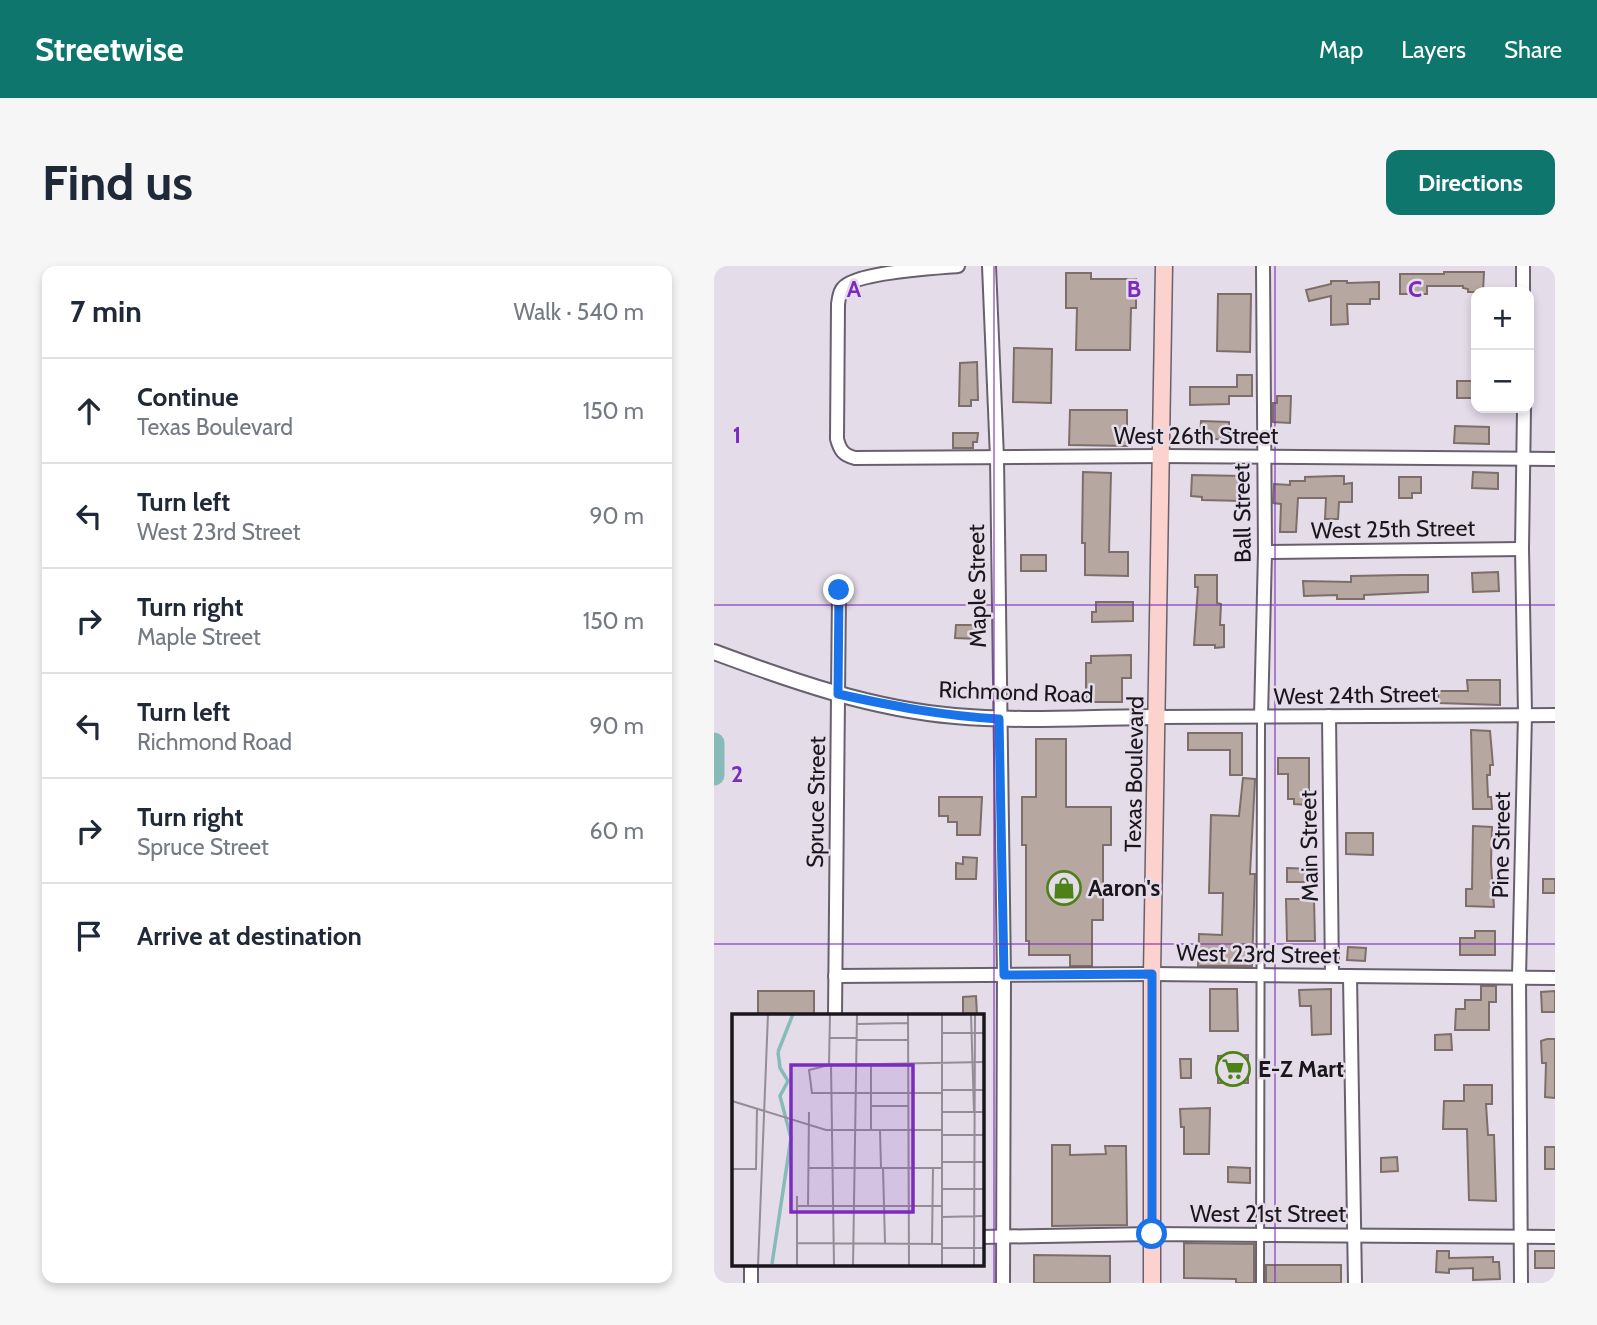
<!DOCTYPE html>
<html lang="en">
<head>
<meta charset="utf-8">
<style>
  :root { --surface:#fff; --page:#f6f6f7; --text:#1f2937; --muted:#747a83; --line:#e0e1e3; --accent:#0f766e }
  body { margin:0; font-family:Cabin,sans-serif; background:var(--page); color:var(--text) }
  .controls { position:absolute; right:21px; top:21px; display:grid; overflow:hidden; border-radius:14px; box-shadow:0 4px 10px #0003 }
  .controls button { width:63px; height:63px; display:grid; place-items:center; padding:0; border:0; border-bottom:2px solid var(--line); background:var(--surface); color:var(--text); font:35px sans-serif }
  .stop { position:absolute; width:21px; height:21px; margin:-16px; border:5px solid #1a73e8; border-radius:50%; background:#fff }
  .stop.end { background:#1a73e8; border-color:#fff; box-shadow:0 2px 7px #0008 }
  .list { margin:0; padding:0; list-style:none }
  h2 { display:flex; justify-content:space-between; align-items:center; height:91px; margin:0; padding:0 28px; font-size:30px }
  h2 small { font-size:23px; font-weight:400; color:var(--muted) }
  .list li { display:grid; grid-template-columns:46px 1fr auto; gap:21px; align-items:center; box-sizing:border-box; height:105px; padding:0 28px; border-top:2px solid var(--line) }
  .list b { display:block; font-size:26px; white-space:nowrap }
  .list p { margin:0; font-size:23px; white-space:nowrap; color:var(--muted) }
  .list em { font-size:23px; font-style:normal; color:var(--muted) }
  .icon { flex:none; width:38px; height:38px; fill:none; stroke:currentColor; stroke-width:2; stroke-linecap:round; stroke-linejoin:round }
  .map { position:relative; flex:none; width:841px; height:1017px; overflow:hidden; border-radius:14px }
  header { display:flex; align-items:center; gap:42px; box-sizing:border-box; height:98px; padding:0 35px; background:var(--accent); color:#fff }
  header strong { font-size:33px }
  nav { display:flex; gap:38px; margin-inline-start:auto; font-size:24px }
  .intro { display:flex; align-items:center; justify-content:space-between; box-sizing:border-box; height:168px; padding:0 42px }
  h1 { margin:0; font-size:49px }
  .button { padding:18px 32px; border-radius:14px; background:var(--accent); color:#fff; font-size:24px; font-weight:700 }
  main { display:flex; gap:42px; padding:0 42px }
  aside { flex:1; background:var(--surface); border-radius:14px; box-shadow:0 4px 10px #0003 }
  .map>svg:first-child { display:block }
</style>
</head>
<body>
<header>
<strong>Streetwise</strong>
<nav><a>Map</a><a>Layers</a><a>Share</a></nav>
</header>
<div class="intro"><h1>Find us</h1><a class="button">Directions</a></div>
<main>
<aside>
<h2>7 min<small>Walk · 540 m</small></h2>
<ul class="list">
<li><svg class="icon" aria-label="ahead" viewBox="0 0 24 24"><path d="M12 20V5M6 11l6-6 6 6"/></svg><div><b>Continue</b><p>Texas Boulevard</p></div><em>150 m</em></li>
<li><svg class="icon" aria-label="left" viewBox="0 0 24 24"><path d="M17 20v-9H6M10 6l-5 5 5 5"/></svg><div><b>Turn left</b><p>West 23rd Street</p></div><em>90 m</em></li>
<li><svg class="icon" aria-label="right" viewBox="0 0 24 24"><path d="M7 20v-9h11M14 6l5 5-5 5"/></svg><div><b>Turn right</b><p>Maple Street</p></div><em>150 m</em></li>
<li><svg class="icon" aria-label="left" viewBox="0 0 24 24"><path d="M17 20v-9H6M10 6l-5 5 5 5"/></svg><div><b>Turn left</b><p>Richmond Road</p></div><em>90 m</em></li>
<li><svg class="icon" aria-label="right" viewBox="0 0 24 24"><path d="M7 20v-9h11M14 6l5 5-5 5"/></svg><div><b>Turn right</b><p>Spruce Street</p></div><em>60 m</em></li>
<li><svg class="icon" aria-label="arrive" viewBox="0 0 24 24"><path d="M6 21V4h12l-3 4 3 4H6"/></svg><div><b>Arrive at destination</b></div></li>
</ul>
</aside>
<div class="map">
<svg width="841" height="1017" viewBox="0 0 841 1017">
  <rect width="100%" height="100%" fill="#e4dce9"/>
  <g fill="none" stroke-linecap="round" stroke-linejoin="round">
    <path stroke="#86bbba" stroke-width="21" d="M0 477V509"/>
  </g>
  <g fill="#b6a7a1" stroke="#7d6e69" stroke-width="2">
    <path d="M730 6H770L769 26H754V23L749 22V20H713V28H686V8H730Z"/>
    <path d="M352 7H377V13H422V42H417L416 84H362L363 42H352Z"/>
    <path d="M617 15H633V17L665 16V33H656V38H633L634 58 617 59V30L595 35 592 24 617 18Z"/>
    <path d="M504 28H537L536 86 503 85Z"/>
    <path d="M300 82 338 83 337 137 299 136Z"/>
    <path d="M263 96 264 134H257V140H245L246 97Z"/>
    <path d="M523 109H538V130H515V138L476 139V121H523Z"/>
    <rect x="743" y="115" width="19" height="17"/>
    <path d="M563 130H577L576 157 559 156V137H563Z"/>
    <path d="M356 144H413V180L355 179Z"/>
    <path d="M487 155 515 156V174L486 172Z"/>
    <path d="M741 160 775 161V178L740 177Z"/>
    <path d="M239 167H264L263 176H259V182H239Z"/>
    <path d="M369 206 397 207 395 286H414V310L371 309V277H368Z"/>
    <path d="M759 206 784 207V223L758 222Z"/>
    <path d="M478 209 529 210V235L488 234V231L477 230Z"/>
    <path d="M621 210H630V218L638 217V236H625L624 253H611L612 232H584L582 266H566L567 238 559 237 560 218 576 219V215H591V211Z"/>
    <path d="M685 211H707V227H698V232H685Z"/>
    <rect x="307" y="289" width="25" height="16"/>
    <path d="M784 306 785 325 759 326 758 307Z"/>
    <path d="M481 309H503V337L507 338 506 359H510V381L501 382V379H480L484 321H481Z"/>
    <path d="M689 309H714V326L650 329V333H623V329L590 330 589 315 637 316V310Z"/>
    <path d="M382 336H419V355L378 356V346H382Z"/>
    <path d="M242 359H267L266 373 241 372Z"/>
    <path d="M417 389V412H408V436H372V397H377V390Z"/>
    <path d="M753 414H786V439L724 437V425H754Z"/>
    <path d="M757 464 776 465 779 499H776V509H773L774 531H777L778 543H759Z"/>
    <path d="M474 467H528V509H516V484H474Z"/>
    <path d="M322 473H352V541H397V579H389V654H378V700H356V689H315V675H312V579H308V531H322Z"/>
    <path d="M564 492H595V539L580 538V533H574V508H564Z"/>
    <path d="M529 512 541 513 536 608H541L538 700H484L485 668 508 669 509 627H495L497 549 525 550Z"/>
    <path d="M225 531H268L266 569H243V556H234V550H225Z"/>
    <path d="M759 560 778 561 777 597 780 641 752 640V623H758Z"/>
    <path d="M632 567H659V589L632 588Z"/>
    <path d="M249 591 263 592 262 613H242V597L249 598Z"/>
    <path d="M573 602 600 603 599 616H573Z"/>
    <rect x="829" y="613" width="12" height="14"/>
    <path d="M572 633H600L601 675H573Z"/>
    <path d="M761 665H781V689H746V672H761Z"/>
    <path d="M634 681 652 682 651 695 633 694Z"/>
    <path d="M767 720H782V736H775V764H741L742 743H751V734H767Z"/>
    <path d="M496 723H523L524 765H496Z"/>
    <path d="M617 723V768L598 769 597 740H586L585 724Z"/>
    <rect x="44" y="725" width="56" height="24"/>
    <path d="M841 725V746H828L827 726Z"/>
    <path d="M262 730 263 749H249V731Z"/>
    <path d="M737 768 738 784H721V769Z"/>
    <path d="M833 773H841V832L831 831 832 797H828L827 775Z"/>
    <path d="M534 789V817H504V790Z"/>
    <path d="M466 793H477V812H467Z"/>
    <path d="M750 819H778V838H772L774 869H780L782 935 755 934 753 863H729L730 835H750Z"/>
    <path d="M496 842 495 888H470V861H467L466 843Z"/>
    <path d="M338 879H356V889L392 888 391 880H412L413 959 338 960Z"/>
    <rect x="831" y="881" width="10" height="22"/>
    <path d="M683 891 684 905 667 906V892Z"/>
    <path d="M514 901 536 902V917L514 916Z"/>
    <path d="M470 977 540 978V1017H522V1013L470 1012Z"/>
    <path d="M723 985H735V992L779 991V996H785L786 1013 759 1014V1002L735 1003V1007L722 1006Z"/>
    <rect x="821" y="985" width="20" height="17"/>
    <path d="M320 989 396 990V1017H320Z"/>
    <rect x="552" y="999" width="75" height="18"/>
  </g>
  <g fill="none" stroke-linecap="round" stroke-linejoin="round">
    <g stroke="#68616d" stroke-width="10">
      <path id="service" d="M546 1017 547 451"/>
    </g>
    <g stroke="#68616d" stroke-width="16">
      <g id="minor">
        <path d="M244 0C221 2 142 6 129 22 125 26 125 33 124 38L123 173C126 184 129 189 141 192L447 190 841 193"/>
        <path d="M275 0 283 192 290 709 289 1017"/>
        <path d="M809 0V26"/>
        <path d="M551 286 808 283"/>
        <path d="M615 450 618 709"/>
        <path d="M444 451 841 449"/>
        <path d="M547 451 551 286 549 0"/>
        <path d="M121 710 438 708 841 712"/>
        <path d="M636 710 641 1017"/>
        <path d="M121 749 125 324"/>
        <path d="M268 971 438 968 841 971"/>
        <path d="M37 998V1017"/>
        <path d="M807 1017 805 711 811 448 808 283 810 142"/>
      </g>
    </g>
    <g stroke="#68616d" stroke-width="18">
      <path id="tertiary" d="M0 386C78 415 158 443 241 450 308 456 377 451 444 451"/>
    </g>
    <g stroke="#68616d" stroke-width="19">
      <path id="secondary" d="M438 1017V708L450 0"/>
    </g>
    <use href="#service" stroke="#fff" stroke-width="6"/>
    <use href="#minor" stroke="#fff" stroke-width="12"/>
    <use href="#tertiary" stroke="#fff" stroke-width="14"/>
    <use href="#secondary" stroke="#fbd2cd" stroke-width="16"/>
  </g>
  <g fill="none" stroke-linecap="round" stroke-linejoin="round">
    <path stroke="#1a73e8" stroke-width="9" d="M125 324 124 428C178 440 230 450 285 453L290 709 438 708V968"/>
  </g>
  <path fill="none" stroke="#7b2cbf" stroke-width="2" stroke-opacity="0.55" d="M280 0V1017M561 0V1017M0 339H841M0 678H841"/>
  <defs>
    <g id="shop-ring" transform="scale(1.75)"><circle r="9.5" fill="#e4dce9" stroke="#4d8218" stroke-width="1.5"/><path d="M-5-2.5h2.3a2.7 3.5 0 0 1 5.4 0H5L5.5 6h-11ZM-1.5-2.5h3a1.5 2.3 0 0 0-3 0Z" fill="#4d8218"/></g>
    <g id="supermarket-ring" transform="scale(1.75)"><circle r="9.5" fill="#e4dce9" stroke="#4d8218" stroke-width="1.5"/><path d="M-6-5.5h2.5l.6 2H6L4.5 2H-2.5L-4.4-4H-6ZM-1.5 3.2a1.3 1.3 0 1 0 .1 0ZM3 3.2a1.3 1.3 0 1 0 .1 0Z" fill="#4d8218"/></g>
  </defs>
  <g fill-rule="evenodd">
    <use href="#shop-ring" x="350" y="622"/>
    <use href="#supermarket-ring" x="519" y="803"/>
  </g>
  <g text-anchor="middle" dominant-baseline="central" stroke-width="5" stroke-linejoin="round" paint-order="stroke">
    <g font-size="23" fill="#1a171c" stroke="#e4dce9">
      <text x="482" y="170">West 26th Street</text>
      <text transform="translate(528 247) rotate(-91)">Ball Street</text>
      <text transform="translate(679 263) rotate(-1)">West 25th Street</text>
      <text transform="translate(263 320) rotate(-91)">Maple Street</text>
      <text transform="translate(302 426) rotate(2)">Richmond Road</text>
      <text transform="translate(642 429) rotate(-1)">West 24th Street</text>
      <text transform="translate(420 508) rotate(-89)">Texas Boulevard</text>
      <text transform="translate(102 536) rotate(-89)">Spruce Street</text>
      <text transform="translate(787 579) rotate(-89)">Pine Street</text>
      <text transform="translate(595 580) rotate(-91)">Main Street</text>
      <text transform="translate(544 688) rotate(1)">West 23rd Street</text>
      <text x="554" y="948">West 21st Street</text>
    </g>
    <g font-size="23" font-weight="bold" fill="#1a171c" stroke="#e4dce9" text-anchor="start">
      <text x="374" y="622">Aaron's</text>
      <text x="544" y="803">E-Z Mart</text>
    </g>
  </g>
  <g transform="translate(18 748)">
    <rect width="252" height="252" fill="#e4dce9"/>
    <path fill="none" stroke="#86bbba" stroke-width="3.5" d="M46 38 61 0M40 250 59 124 48 82 56 67 48 54 46 38"/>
    <path fill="none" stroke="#938d97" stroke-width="2" d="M176 0 177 252M210 0V252M239 0 242 98M126 10 176 9M210 19H252M98 24H124M125 26H176M97 51 98 0M99 51 102 252M210 76H252M210 79H80L77 56 97 51 252 48M0 87 94 116H210M139 92H176M210 98H252M139 116V49M148 116 149 154M210 121H252M210 148H252M77 154H210M151 154 153 229M0 155H24L25 94M210 175H252M65 182V252M65 192H210M76 192 77 98M210 203 252 202M65 229 210 230M200 230 201 154M210 234H252M26 252 36 0M121 252 125 0M242 252 243 0"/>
    <path fill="#7b2cbf" fill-opacity="0.15" stroke="#7b2cbf" stroke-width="3.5" d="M59 51H181V198H59Z"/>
    <rect width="252" height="252" fill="none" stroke="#1a171c" stroke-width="3.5"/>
  </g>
  <g font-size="23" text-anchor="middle" font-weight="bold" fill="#7b2cbf" stroke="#e4dce9" stroke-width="5" stroke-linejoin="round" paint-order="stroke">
    <text x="140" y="31">A</text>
    <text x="420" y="31">B</text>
    <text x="701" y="31">C</text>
    <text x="23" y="177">1</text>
    <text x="23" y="516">2</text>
  </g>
</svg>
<div class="controls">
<button>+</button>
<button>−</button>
</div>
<div class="stop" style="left:438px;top:968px"></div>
<div class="stop end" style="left:125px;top:324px"></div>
</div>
</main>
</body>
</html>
